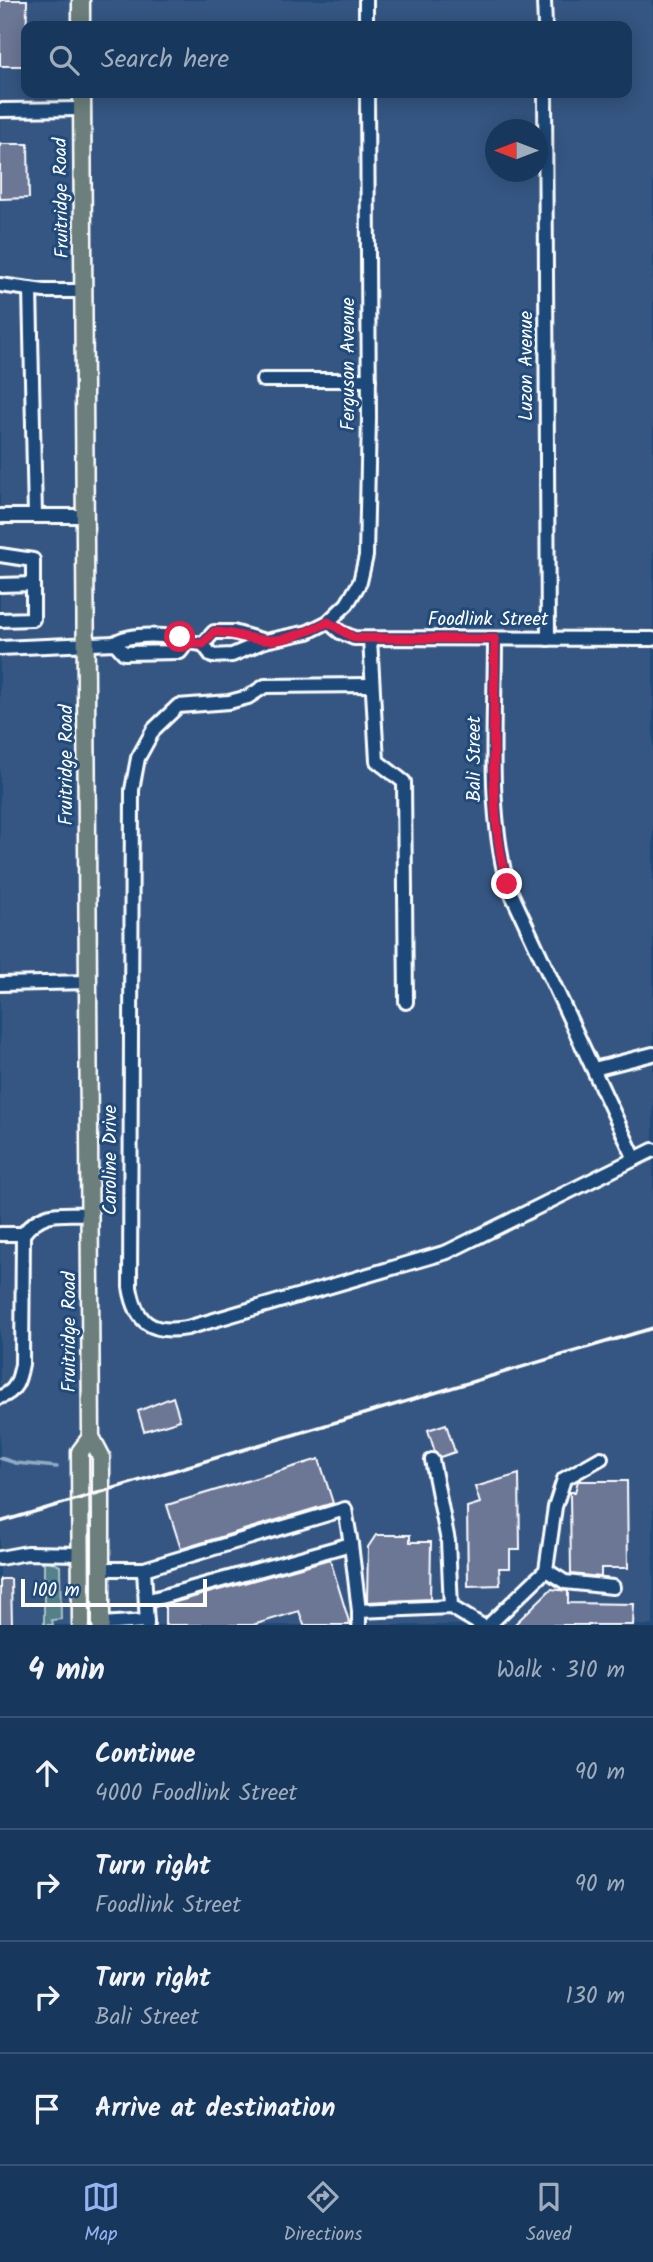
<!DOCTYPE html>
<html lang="en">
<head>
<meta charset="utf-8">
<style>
  :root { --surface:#17385c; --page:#203f62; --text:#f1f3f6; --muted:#9eacbb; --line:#365272; --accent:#95b2f1 }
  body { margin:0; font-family:Kalam,sans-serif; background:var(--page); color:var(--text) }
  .compass { position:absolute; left:485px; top:119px; width:63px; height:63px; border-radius:50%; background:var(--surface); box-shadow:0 4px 18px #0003; rotate:270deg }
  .scale { position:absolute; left:21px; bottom:18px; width:186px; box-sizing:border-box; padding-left:7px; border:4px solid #fff; border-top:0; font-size:19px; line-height:24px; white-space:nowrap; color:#fff; -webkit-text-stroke:5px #1f4a7a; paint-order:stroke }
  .stop { position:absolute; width:21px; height:21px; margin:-16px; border:5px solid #e11d48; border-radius:50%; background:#fff }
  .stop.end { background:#e11d48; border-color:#fff; box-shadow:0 2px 7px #0008 }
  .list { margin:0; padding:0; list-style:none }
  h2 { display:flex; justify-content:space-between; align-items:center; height:91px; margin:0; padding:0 28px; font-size:30px }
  h2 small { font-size:23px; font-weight:400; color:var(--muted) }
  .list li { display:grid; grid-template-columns:46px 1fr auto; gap:21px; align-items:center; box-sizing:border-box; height:112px; padding:0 28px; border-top:2px solid var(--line) }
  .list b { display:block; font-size:26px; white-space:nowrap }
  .list p { margin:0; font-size:23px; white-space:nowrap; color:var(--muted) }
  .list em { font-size:23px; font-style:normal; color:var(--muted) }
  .icon { flex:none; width:38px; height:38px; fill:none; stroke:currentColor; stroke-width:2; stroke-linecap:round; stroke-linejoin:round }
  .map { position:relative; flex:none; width:653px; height:1625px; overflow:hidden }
  .search { position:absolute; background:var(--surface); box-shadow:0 4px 18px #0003; left:21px; right:21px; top:21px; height:77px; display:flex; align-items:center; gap:18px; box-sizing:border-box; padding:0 24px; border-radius:14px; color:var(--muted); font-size:26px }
  .sheet { height:539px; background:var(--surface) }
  nav { display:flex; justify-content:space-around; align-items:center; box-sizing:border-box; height:98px; border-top:2px solid var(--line); background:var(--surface); font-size:19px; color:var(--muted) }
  nav a { display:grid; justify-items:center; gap:4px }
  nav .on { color:var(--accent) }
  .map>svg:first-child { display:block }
</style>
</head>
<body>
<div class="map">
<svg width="653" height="1625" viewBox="0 0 653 1625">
  <rect width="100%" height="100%" fill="#1f4a7a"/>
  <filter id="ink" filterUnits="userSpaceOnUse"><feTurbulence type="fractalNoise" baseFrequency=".0143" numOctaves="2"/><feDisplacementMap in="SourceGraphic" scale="14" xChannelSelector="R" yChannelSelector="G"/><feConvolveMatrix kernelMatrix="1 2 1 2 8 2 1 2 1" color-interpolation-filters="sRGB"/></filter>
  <g filter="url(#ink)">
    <path fill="#365782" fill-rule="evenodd" d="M0 0H653V1625H0ZM26 26H627V93H26ZM496 130H538V172H496Z"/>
    <path fill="#538089" stroke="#a9c0c4" stroke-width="2" d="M37 1555 60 1566 61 1619 52 1620 53 1625H44V1563L36 1560Z"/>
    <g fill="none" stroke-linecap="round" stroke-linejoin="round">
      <path stroke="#8facc7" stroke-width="3.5" d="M0 1458 16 1463 57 1467"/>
    </g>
    <g fill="#6c7695" stroke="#fff" stroke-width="2">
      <path d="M0 0H27L26 66H0Z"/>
      <path d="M0 144H28L29 198 0 199Z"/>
      <path d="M173 1397 180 1420 144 1431 138 1411Z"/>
      <path d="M446 1424 455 1452 440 1457 435 1452 428 1430Z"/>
      <path d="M319 1459 333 1503 181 1549 167 1505Z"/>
      <path d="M519 1474 520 1550H510V1568H499L500 1585 468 1586 467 1507 480 1503 475 1487Z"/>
      <path d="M578 1481H627L628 1568H601V1577L571 1574 570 1492H575Z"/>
      <path d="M376 1535H410V1542H431L430 1599 367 1602 368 1547Z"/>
      <path d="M330 1559 350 1625H304L299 1611 253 1625H165V1605Z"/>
      <path d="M0 1579H11L12 1625H0Z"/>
      <path d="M551 1589 568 1591V1603L634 1604 633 1625H514Z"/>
    </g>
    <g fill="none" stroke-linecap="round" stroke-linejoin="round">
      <g stroke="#fff" stroke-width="18">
        <g id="minor">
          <path d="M366 0V26"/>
          <path d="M544 0 545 26"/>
          <path d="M545 93 548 639"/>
          <path d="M0 110 82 109"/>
          <path d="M0 285 44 291H84"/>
          <path d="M30 289 35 516"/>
          <path d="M263 380H369"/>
          <path d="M0 516H86"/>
          <path d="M0 555 33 560V619L0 620"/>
          <path d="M0 585 33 584"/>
          <path d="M328 622 340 632 354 638 653 639"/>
          <path d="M370 639 377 761 404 782 406 1002"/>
          <path d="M495 639C495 721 487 805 507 884L635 1159"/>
          <path d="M115 643C127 633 175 633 187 643"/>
          <path d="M195 643 203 644 214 632H233L265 641"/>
          <path d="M203 644 212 656 232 655 265 641 308 632 328 622 347 604 360 582 366 556 369 418 367 93"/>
          <path d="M0 648 115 643 124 653 180 652 187 643"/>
          <path d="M370 685 265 686 248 697 229 702 178 706 154 729 138 758 132 790 130 1287C136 1323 151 1334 187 1328L447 1252 653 1150"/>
          <path d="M0 984 89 982"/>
          <path d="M594 1069 653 1054"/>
          <path d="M0 1234H23"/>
          <path d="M0 1397C16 1392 19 1380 22 1364L23 1234C43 1209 60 1214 91 1214"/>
          <path d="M432 1460 448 1541 451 1607"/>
          <path d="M351 1544 359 1611 451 1607 481 1625"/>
          <path d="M0 1558 27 1553 80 1554"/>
          <path d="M101 1569H144L147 1625"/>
          <path d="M144 1569 345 1509 351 1544 146 1601"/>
          <path d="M546 1570 565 1582 613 1587"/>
          <path d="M359 1611V1625"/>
          <path d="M101 1624 147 1621"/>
          <path d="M489 1625 546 1570 555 1507 564 1479 601 1458"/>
        </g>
      </g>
      <g stroke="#fff" stroke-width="21">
        <g id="major">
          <path d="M81 0V26"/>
          <path d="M82 93 91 1437 101 1456V1625"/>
          <path d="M81 1625 80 1452 91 1437"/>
        </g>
      </g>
      <use href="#minor" stroke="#1f4a7a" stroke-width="12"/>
      <use href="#major" stroke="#6c7f7c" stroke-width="16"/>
      <path stroke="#fff" stroke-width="3.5" d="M0 1522 653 1328"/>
    </g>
  </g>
  <g fill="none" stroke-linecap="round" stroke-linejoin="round" filter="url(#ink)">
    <path stroke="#e11d48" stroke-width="9" d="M180 637 187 643 203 644 214 632C232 632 246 639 264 640 284 642 310 631 328 622L354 638 495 639C495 721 487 805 507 884"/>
  </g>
  <g text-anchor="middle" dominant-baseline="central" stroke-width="6" stroke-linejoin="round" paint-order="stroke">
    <g font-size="19" fill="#fff" stroke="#1f4a7a">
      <text transform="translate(62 198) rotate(-91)">Fruitridge Road</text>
      <text transform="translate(349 364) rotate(-90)">Ferguson Avenue</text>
      <text transform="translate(527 366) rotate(-90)">Luzon Avenue</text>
      <text x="488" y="620">Foodlink Street</text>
      <text transform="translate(475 759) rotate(-90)">Bali Street</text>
      <text transform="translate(67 765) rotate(-90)">Fruitridge Road</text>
      <text transform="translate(111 1160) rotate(-90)">Caroline Drive</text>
      <text transform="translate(70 1332) rotate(-90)">Fruitridge Road</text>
    </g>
  </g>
</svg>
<svg class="compass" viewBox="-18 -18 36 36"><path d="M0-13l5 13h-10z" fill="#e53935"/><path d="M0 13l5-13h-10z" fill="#9eacbb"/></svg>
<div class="scale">100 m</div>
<div class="stop" style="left:180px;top:637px"></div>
<div class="stop end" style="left:507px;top:884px"></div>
<div class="search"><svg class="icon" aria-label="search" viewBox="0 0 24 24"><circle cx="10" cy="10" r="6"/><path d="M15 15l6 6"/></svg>Search here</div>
</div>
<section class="sheet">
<h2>4 min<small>Walk · 310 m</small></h2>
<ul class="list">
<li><svg class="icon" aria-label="ahead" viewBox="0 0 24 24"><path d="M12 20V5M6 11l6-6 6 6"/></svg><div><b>Continue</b><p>4000 Foodlink Street</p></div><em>90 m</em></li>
<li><svg class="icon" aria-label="right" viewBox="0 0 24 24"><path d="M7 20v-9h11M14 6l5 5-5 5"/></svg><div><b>Turn right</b><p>Foodlink Street</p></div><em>90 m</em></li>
<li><svg class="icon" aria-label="right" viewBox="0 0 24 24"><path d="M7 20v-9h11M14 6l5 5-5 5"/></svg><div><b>Turn right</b><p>Bali Street</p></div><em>130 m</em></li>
<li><svg class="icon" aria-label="arrive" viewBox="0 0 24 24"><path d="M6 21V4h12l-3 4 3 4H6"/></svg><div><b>Arrive at destination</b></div></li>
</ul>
</section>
<nav>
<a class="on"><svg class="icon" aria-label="map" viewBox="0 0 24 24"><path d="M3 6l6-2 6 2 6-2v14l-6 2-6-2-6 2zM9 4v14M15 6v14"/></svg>Map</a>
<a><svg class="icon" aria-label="directions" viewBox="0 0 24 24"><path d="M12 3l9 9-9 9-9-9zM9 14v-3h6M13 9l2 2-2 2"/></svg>Directions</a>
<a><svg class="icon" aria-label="saved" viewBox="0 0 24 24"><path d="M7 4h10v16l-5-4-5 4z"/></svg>Saved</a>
</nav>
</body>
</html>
